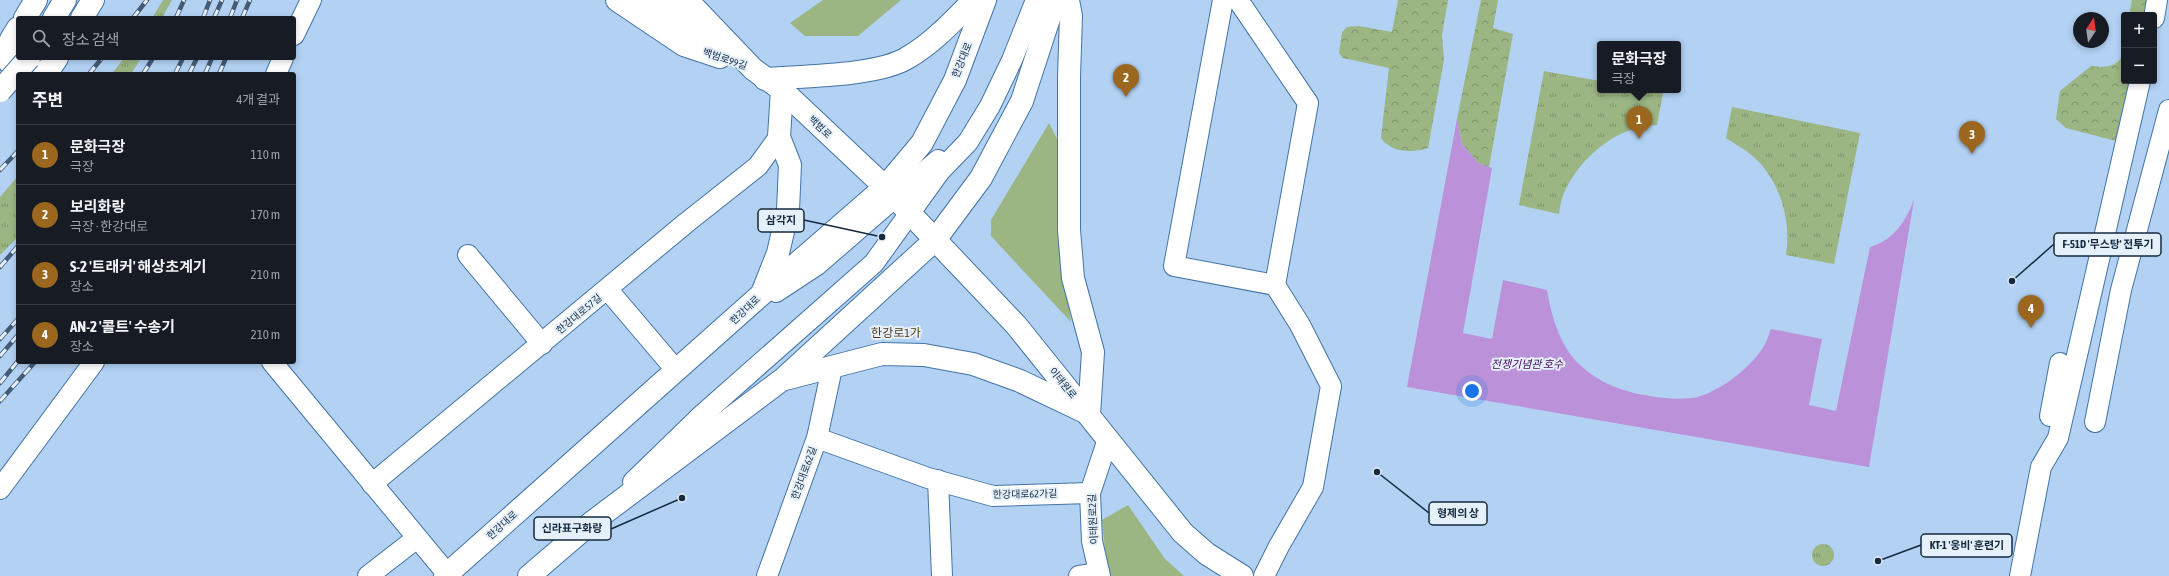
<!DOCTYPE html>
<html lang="ko">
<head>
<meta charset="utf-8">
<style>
  :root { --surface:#171b24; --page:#20242c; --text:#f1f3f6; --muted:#9ea1a6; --line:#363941; --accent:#9b661d }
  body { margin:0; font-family:"Asap Condensed","Noto Sans KR",sans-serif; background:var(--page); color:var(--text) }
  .controls { position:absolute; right:12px; top:12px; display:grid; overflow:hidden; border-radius:4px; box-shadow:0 2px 6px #0003 }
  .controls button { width:36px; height:36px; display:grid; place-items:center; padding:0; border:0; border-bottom:1px solid var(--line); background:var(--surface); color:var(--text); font:20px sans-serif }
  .compass { position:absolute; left:2073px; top:12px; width:36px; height:36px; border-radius:50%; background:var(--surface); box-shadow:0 2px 6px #0003; rotate:13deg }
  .you { position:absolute; left:1472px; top:391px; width:14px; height:14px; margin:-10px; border:3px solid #fff; border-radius:50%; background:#1a73e8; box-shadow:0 0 0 6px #1a73e833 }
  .badge { display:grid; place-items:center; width:26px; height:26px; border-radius:50%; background:var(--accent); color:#fff; font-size:13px; font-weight:700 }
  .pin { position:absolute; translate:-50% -33px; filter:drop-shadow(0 1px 2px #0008) }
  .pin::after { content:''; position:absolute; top:21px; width:14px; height:12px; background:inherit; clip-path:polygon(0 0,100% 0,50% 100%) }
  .popup { position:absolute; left:1597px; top:41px; width:84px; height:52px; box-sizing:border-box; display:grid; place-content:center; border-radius:4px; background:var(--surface); filter:drop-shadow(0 1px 3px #0005); font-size:13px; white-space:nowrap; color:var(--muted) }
  .popup b { font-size:15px; color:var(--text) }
  .popup::after { content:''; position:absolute; left:50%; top:100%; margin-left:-8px; border:8px solid transparent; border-top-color:var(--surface) }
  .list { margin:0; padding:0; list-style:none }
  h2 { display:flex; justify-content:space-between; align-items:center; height:52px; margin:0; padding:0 16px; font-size:17px }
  h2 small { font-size:13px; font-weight:400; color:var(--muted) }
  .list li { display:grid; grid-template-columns:26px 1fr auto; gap:12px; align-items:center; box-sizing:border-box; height:60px; padding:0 16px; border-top:1px solid var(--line) }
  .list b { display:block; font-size:15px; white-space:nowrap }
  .list p { margin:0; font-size:13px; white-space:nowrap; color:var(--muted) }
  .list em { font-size:13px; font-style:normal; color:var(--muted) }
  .icon { flex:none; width:22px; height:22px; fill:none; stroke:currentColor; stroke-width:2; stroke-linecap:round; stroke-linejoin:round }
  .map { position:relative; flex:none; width:2169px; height:576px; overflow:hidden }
  .search { position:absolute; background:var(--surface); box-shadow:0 2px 6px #0003; left:16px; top:16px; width:280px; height:44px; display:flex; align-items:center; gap:10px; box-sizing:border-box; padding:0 14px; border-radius:4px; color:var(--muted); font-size:15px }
  .panel { position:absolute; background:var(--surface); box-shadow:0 2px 6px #0003; left:16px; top:72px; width:280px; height:292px; border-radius:4px }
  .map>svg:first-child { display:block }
</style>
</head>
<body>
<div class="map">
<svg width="2169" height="576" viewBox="0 0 2169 576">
  <defs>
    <pattern id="grass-tufts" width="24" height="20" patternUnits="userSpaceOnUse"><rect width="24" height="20" fill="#9bb583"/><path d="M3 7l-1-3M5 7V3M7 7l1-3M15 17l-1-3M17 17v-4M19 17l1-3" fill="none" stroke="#7d936d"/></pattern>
    <pattern id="forest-crowns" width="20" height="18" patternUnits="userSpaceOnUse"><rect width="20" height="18" fill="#9bb583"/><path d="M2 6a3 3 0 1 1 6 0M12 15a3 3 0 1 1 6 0" fill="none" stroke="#7d936d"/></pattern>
  </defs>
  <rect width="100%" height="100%" fill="#b2d1f3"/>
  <g fill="url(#grass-tufts)">
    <path d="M163 0H172L162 18H152Z"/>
    <path d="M124 58H141L131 74H112Z"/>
    <path d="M1544 71 1600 81V90H1647L1663 93 1657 125C1649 126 1641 127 1633 129 1604 138 1576 165 1564 193 1561 199 1560 207 1559 214L1519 205Z"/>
    <path d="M1732 107 1860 133 1834 264 1786 255C1791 223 1782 187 1759 162 1750 152 1738 146 1726 138Z"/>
    <path d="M18 176V237L0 255V197Z"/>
    <circle cx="1823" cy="555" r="11"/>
  </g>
  <g fill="url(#forest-crowns)">
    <path d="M1398 0H1448L1442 35 1444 60 1428 148C1413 153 1391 153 1381 138L1389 68 1343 58 1339 53 1342 32 1347 27 1359 26 1392 32Z"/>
    <path d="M1481 0H1498L1493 28 1513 34 1489 167 1478 163 1462 144 1457 119Z"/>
    <path d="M2132 0H2155L2152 15H2129Z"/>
    <path d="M2124 50V81H2137L2116 141 2066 128 2056 119 2060 91 2091 66C2105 68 2121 67 2124 50Z"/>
  </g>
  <g fill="#9bb583">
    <path d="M823 0H901L858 36H805L790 23Z"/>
    <path d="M1049 123 1057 139 1062 263 1071 322 991 236V220Z"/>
    <path d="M1128 505 1165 559 1184 576H1110L1107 570 1102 520Z"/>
  </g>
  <path fill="#bb91d9" d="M1457 119 1462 144 1478 163 1492 168 1463 333 1492 339 1503 280 1547 290C1551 315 1560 346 1579 364 1596 381 1620 391 1644 395 1660 398 1676 400 1692 398 1716 395 1752 367 1764 346 1767 341 1769 334 1771 329L1822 339 1809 405 1836 411 1870 247C1894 240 1905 222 1914 200L1869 467 1407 387Z"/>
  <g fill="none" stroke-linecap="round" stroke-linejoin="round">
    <g stroke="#4274a7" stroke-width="22">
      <g id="minor">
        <path d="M1223 0 1174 266 1275 285 1308 103 1238 0"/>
        <path d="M2154 18 2157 0"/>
        <path d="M294 35 311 0"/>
        <path d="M276 74 283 58"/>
        <path d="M468 255 542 344"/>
        <path d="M608 290 676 370"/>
        <path d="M776 292 817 265 938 160"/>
        <path d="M272 362 449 576"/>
        <path d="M2050 416 2060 363"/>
        <path d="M2095 422 2121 290 2169 110"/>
        <path d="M817 438 928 478 993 496 1090 493"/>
        <path d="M938 480 942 576"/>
        <path d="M633 482 702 415 874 263 940 171 968 142 990 106 1012 60 1036 0"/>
        <path d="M372 484 686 223 758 166 779 137"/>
        <path d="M0 489 94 362"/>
        <path d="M368 576 417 538"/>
        <path d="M767 576 817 438 832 368"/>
        <path d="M1079 576 1099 573"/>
        <path d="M1100 576 1092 541 1090 493 1108 439"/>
        <path d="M1264 576 1279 546 1313 487 1331 386 1300 325 1275 285"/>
        <path d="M2020 576 2041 467 2058 438 2140 81"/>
      </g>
    </g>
    <g stroke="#4274a7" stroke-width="24">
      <g id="major">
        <path d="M617 0 684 45 720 57"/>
        <path d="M646 0 722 49"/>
        <path d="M660 0 704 32"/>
        <path d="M687 0 753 69 782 90 885 187 1016 325 1183 533 1207 554 1242 576"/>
        <path d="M1068 0 1071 16 1069 77V230L1073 278 1093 352 1089 415"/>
        <path d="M25 18 36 0"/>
        <path d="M54 18 65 0"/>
        <path d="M82 18 93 0"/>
        <path d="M18 28C5 48 0 59 21 74"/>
        <path d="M40 74 51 67 57 58"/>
        <path d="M765 79C801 76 878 76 907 58 933 43 953 21 974 0"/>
        <path d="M763 291 778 253 788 210 790 165 779 137 782 90"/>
        <path d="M785 379 882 354 924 355 973 364 1020 381 1083 411"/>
        <path d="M445 576 763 293 885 187 922 143 955 80 985 0"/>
        <path d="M529 576 591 523 783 379 935 240 981 178 1022 101 1055 0"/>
      </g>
    </g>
    <use href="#minor" stroke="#fff" stroke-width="20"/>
    <use href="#major" stroke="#fff" stroke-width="22"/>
    <g stroke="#435b74" stroke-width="4.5">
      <g id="rail">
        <path d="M133 18 147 0"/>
        <path d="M176 18 184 0"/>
        <path d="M203 18 210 0"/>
        <path d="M214 18 222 0"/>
        <path d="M230 18 237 0"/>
        <path d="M242 18 250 0"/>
        <path d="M89 74 102 58"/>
        <path d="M143 74 153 58"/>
        <path d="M175 74 183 58"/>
        <path d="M189 74 197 58"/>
        <path d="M205 74 212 58"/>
        <path d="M219 74 226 58"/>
        <path d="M0 170 18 151"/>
        <path d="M0 267 18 246"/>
        <path d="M0 339 18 319"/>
        <path d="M0 356 18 335"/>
        <path d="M0 383 18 361"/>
        <path d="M0 401 35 362"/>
      </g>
    </g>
    <use href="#rail" stroke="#e5f0fb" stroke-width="3" stroke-dasharray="9" stroke-linecap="butt"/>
    <g stroke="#4274a7" stroke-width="24" stroke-linecap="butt">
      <path id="major-bridge" d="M0 91 29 58"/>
    </g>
    <use href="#major-bridge" stroke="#fff" stroke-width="22"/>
  </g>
  <g text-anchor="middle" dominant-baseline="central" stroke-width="4" stroke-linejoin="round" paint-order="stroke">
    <g font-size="10" fill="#152a3f" stroke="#e5f0fb">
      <text transform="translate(725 59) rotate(19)">백범로99길</text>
      <text transform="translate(962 60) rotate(-68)">한강대로</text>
      <text transform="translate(820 127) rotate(44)">백범로</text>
      <text transform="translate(745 310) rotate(-43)">한강대로</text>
      <text transform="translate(579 314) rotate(-40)">한강대로57길</text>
      <text transform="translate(1063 383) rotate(51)">이태원로</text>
      <text transform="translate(804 473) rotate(-70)">한강대로62길</text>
      <text transform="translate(1025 494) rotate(-1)">한강대로62가길</text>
      <text transform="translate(1093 519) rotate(-93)">이태원로2길</text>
      <text transform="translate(502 525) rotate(-42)">한강대로</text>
    </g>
    <g font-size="11" font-style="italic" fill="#42075f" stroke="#e5f0fb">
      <text x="1527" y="364">전쟁기념관 호수</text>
    </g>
    <g font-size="12" fill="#503615" stroke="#e5f0fb">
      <text x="896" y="333">한강로1가</text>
    </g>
  </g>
  <path fill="none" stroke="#152a3f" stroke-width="1.5" d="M882 237L804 220M2012 281L2054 244M1377 472L1429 513M682 498L611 529M1878 561L1921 545"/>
  <g fill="#152a3f" stroke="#e5f0fb" stroke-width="1.5">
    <circle cx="882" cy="237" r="4"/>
    <circle cx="2012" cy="281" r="4"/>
    <circle cx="1377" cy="472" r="4"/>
    <circle cx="682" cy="498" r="4"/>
    <circle cx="1878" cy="561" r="4"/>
  </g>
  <g fill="#e5f0fb" stroke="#152a3f" stroke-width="1.5">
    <rect x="758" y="209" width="46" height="23" rx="4"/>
    <rect x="2054" y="233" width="107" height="23" rx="4"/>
    <rect x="1429" y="502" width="58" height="23" rx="4"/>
    <rect x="534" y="517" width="77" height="23" rx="4"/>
    <rect x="1921" y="534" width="91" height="23" rx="4"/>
  </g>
  <g font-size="11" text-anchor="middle" font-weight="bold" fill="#152a3f">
    <text x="781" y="224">삼각지</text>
    <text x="2108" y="248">F-51D '무스탕' 전투기</text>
    <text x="1458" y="517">형제의 상</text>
    <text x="572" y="532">신라표구화랑</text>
    <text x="1967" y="549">KT-1 '웅비' 훈련기</text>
  </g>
</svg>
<div class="controls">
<button>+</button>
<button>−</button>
</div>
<svg class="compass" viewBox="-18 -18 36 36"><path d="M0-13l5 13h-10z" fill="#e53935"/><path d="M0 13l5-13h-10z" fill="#9ea1a6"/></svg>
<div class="you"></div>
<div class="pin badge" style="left:1639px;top:139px">1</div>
<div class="popup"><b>문화극장</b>극장</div>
<div class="pin badge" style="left:1126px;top:97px">2</div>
<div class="pin badge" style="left:1972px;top:154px">3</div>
<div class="pin badge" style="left:2031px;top:328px">4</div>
<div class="search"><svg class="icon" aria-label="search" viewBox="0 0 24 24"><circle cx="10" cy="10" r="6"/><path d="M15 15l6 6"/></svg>장소 검색</div>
<section class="panel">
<h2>주변<small>4개 결과</small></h2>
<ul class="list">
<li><span class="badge">1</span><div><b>문화극장</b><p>극장</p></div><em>110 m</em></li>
<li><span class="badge">2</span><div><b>보리화랑</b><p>극장 · 한강대로</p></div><em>170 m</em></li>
<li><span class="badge">3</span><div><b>S-2 '트래커' 해상초계기</b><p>장소</p></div><em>210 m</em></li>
<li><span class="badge">4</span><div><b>AN-2 '콜트' 수송기</b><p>장소</p></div><em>210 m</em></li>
</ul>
</section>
</div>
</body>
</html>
